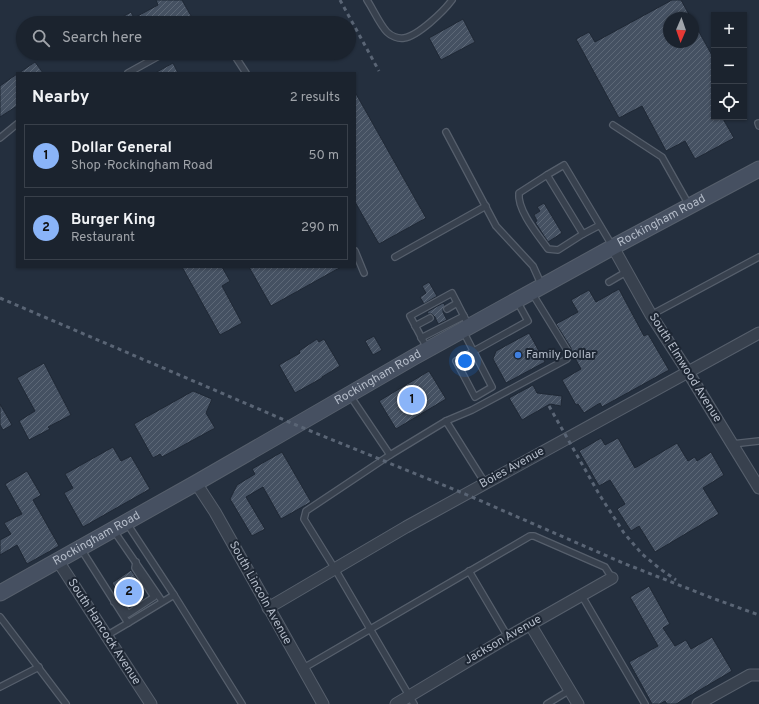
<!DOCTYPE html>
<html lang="en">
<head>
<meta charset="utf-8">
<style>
  :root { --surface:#1b232e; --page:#242b36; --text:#f1f3f6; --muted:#a0a4aa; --line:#39404a; --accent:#8ab4f8 }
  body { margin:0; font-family:Overpass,sans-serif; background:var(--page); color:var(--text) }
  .controls { position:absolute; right:12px; top:12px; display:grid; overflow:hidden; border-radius:0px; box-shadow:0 1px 3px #0004 }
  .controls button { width:36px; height:36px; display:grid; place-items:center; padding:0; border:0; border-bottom:1px solid var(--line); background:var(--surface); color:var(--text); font:20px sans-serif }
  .compass { position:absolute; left:663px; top:12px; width:36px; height:36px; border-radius:50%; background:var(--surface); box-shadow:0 1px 3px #0004; rotate:182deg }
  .you { position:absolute; left:465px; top:361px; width:14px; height:14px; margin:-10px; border:3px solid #fff; border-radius:50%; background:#1a73e8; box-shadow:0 0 0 6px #1a73e833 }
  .badge { display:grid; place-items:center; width:26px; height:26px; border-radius:50%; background:var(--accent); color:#111; font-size:13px; font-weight:700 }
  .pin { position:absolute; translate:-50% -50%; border:2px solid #fff; box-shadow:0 1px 4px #0006 }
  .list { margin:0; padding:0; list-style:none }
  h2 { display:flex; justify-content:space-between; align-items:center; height:52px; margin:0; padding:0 16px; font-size:17px }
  h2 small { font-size:13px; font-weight:400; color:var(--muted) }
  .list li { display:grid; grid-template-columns:26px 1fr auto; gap:12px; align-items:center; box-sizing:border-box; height:64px; margin:0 8px 8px; padding:0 8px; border:1px solid var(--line); border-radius:0px }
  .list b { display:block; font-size:15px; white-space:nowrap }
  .list p { margin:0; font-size:13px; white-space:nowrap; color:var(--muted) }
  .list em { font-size:13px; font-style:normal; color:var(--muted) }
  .icon { flex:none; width:22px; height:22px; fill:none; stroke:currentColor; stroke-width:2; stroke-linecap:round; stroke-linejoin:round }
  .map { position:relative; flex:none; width:759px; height:704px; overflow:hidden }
  .search { position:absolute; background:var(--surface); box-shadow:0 1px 3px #0004; left:16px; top:16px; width:340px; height:44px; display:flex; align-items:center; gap:10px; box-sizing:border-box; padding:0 14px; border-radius:22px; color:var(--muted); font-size:15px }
  .panel { position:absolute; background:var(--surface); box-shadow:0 1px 3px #0004; left:16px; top:72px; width:340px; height:196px; border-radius:0px }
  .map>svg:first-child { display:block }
</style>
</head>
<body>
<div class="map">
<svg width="759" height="704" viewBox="0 0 759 704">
  <defs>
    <pattern id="building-hatch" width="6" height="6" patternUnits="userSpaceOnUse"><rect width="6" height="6" fill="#455162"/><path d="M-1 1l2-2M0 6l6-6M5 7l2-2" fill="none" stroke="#5d6877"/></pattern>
  </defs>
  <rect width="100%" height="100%" fill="#242f3e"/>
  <g fill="url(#building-hatch)" stroke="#1f2835">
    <path d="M156 0H182L195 23H112L131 12 134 18 158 5Z"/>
    <path d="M672 0H681L691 18H669V42H693V21L714 59V117H722L734 138 695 159 685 141 666 151 642 106 619 118 576 39 589 32 595 42Z"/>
    <path d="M463 19 475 42 441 60 429 38Z"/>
    <path d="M35 62 43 73H19Z"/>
    <path d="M173 63 178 73H155Z"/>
    <path d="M17 74V106L0 117V86Z"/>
    <path d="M355 92 426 218 379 244 355 202Z"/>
    <path d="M544 203 562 233 548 242 535 222 537 221 534 215 540 211 537 207Z"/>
    <path d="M182 267H222L230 281 222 286 242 323 220 335Z"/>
    <path d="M249 267H341L271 306Z"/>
    <path d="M429 282 437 296 424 304 420 297 426 293 422 286Z"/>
    <path d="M619 289 644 336 648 334 669 370 602 407 600 403 584 413 578 404 576 405 562 380 581 369 571 351V348L556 324 578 312 571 300 589 290 596 302Z"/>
    <path d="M443 303 445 305 443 309V312L447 320 438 324 435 317 432 314H428L427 312Z"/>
    <path d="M529 333 545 362 506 383 493 359 496 351Z"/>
    <path d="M374 336 382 350 373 355 365 341Z"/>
    <path d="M317 339 319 342 324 339 340 366 322 377V378L295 393 279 365 300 353 299 351Z"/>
    <path d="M44 363 71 415 48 427 50 429 29 440 19 421 35 411 17 378Z"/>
    <path d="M429 371 446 399 396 429 379 401Z"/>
    <path d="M533 385 537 393 562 396 561 406 550 404 522 420 509 398Z"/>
    <path d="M193 391 212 399 206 413 215 428 162 457 160 454 153 458 134 424Z"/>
    <path d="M0 404 12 425 3 430 0 425Z"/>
    <path d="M601 438 605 445 618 438 635 468 677 443 688 461 695 457 697 461 711 452 724 475 703 488 719 514 655 552 639 526 631 531 617 509 625 504 610 480 599 486 579 451Z"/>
    <path d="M113 447 121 461 131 456 150 489 83 527 64 493 73 488 65 474Z"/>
    <path d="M282 452 311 502 281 519 263 487 246 497 265 529 252 536 230 499 237 485 255 474 252 469Z"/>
    <path d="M27 471 41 495 33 500 59 546 27 564 17 545 0 555V540L11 534 4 523 22 514 5 484Z"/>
    <path d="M131 570 141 585 137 587 144 598 133 605 128 597 124 600 122 599 112 583Z"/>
    <path d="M649 586 670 624 663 628 675 646 686 640 691 649 712 637 732 671 676 704H667L665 701 660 704H652L629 662 658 646 630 597Z"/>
  </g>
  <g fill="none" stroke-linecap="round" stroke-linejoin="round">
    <g stroke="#565f6c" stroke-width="8">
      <g id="lane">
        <path d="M367 0C373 9 380 25 387 32 391 36 398 39 404 38 418 36 444 11 452 0"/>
        <path d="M233 53 246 73"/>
        <path d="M128 73 164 53"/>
        <path d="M758 123 759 126"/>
        <path d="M613 125 662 157 689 205"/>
        <path d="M446 132 496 226 533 266 542 286"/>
        <path d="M0 138 17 124"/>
        <path d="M547 175 519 193C517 210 538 235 548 249L558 250 583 234"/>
        <path d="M600 225 583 234 547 175 564 165 613 247"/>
        <path d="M355 251 364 273"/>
        <path d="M395 257 486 206"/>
        <path d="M609 282 626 272"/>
        <path d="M447 309 457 303"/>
        <path d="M651 315 759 257"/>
        <path d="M415 326 430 318"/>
        <path d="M463 331 492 387 475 397 456 361 528 321 517 301"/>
        <path d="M421 338 464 316"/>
        <path d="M427 348 410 316 452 293 469 326"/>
        <path d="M349 394 390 455"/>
        <path d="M446 421 485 483"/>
        <path d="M732 444 759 441"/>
        <path d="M126 522 174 595 242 704"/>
        <path d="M114 531 162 601"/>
        <path d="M81 549 128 623 174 595"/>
        <path d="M469 571 508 637"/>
        <path d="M582 596 645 704"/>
        <path d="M114 602 121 603 128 614 154 597 135 568 136 562"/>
        <path d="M0 617 66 704"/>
        <path d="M106 636 128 623"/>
        <path d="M302 669 530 536H534L605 567 612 578"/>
        <path d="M0 687 39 667"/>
        <path d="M414 704 335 569 304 519 306 511 390 455 446 421 472 410 567 359V350L532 293"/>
        <path d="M547 704 570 690"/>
      </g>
    </g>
    <g stroke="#565f6c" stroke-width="13">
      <g id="street">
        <path d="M613 247 651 315 688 372 759 488"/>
        <path d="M196 483 215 512 323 704"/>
        <path d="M58 561 151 704"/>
        <path d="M268 608 406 527 759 333"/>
        <path d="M530 624 578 704"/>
        <path d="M396 704 508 637 612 578"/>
        <path d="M698 704 750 675H759"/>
      </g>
    </g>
    <g stroke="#565f6c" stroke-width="17">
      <g id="secondary">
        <path id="s1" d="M0 593 196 483 414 357 613 247 759 169"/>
      </g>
    </g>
    <use href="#lane" stroke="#38414e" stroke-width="5.5"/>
    <use href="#street" stroke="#38414e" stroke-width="11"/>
    <use href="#secondary" stroke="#465061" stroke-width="15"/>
    <g stroke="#5a6575" stroke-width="3" stroke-dasharray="4 4" stroke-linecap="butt">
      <path d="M340 0 379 71"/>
      <path d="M0 298 296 425 465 494 623 563 712 598 759 615"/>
      <path d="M549 406 599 494 624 533 642 554 659 568 676 580"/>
    </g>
  </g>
  <circle fill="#3f7fe0" stroke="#1d2633" stroke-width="1.5" cx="518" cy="355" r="4"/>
  <g text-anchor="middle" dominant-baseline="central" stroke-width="4" stroke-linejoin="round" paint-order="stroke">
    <g font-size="12" fill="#b4bcc9" stroke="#1d2633">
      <text stroke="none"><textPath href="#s1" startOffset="759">Rockingham Road</textPath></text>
      <text transform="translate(685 368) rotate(58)">South Elmwood Avenue</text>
      <text stroke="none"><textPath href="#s1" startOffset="435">Rockingham Road</textPath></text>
      <text transform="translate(512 468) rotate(-29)">Boies Avenue</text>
      <text stroke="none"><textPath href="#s1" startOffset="111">Rockingham Road</textPath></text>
      <text transform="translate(260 593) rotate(61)">South Lincoln Avenue</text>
      <text transform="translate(104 632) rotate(57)">South Hancock Avenue</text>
      <text transform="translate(503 640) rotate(-30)">Jackson Avenue</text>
    </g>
    <g font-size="12" fill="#b4bcc9" stroke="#1d2633" text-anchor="start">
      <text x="526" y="355">Family Dollar</text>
    </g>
  </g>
</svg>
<div class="controls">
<button>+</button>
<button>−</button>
<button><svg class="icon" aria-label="locate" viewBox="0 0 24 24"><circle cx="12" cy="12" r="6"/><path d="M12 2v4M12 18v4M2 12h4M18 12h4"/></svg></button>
</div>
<svg class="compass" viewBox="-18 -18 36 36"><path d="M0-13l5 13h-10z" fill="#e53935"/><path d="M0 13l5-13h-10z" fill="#a0a4aa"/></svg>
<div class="you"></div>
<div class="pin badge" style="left:412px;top:400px">1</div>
<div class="pin badge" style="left:129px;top:592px">2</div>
<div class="search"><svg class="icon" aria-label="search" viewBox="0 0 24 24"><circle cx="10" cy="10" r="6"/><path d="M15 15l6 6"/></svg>Search here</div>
<section class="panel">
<h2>Nearby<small>2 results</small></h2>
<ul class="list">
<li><span class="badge">1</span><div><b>Dollar General</b><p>Shop · Rockingham Road</p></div><em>50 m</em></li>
<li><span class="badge">2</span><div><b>Burger King</b><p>Restaurant</p></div><em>290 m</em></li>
</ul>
</section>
</div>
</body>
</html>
